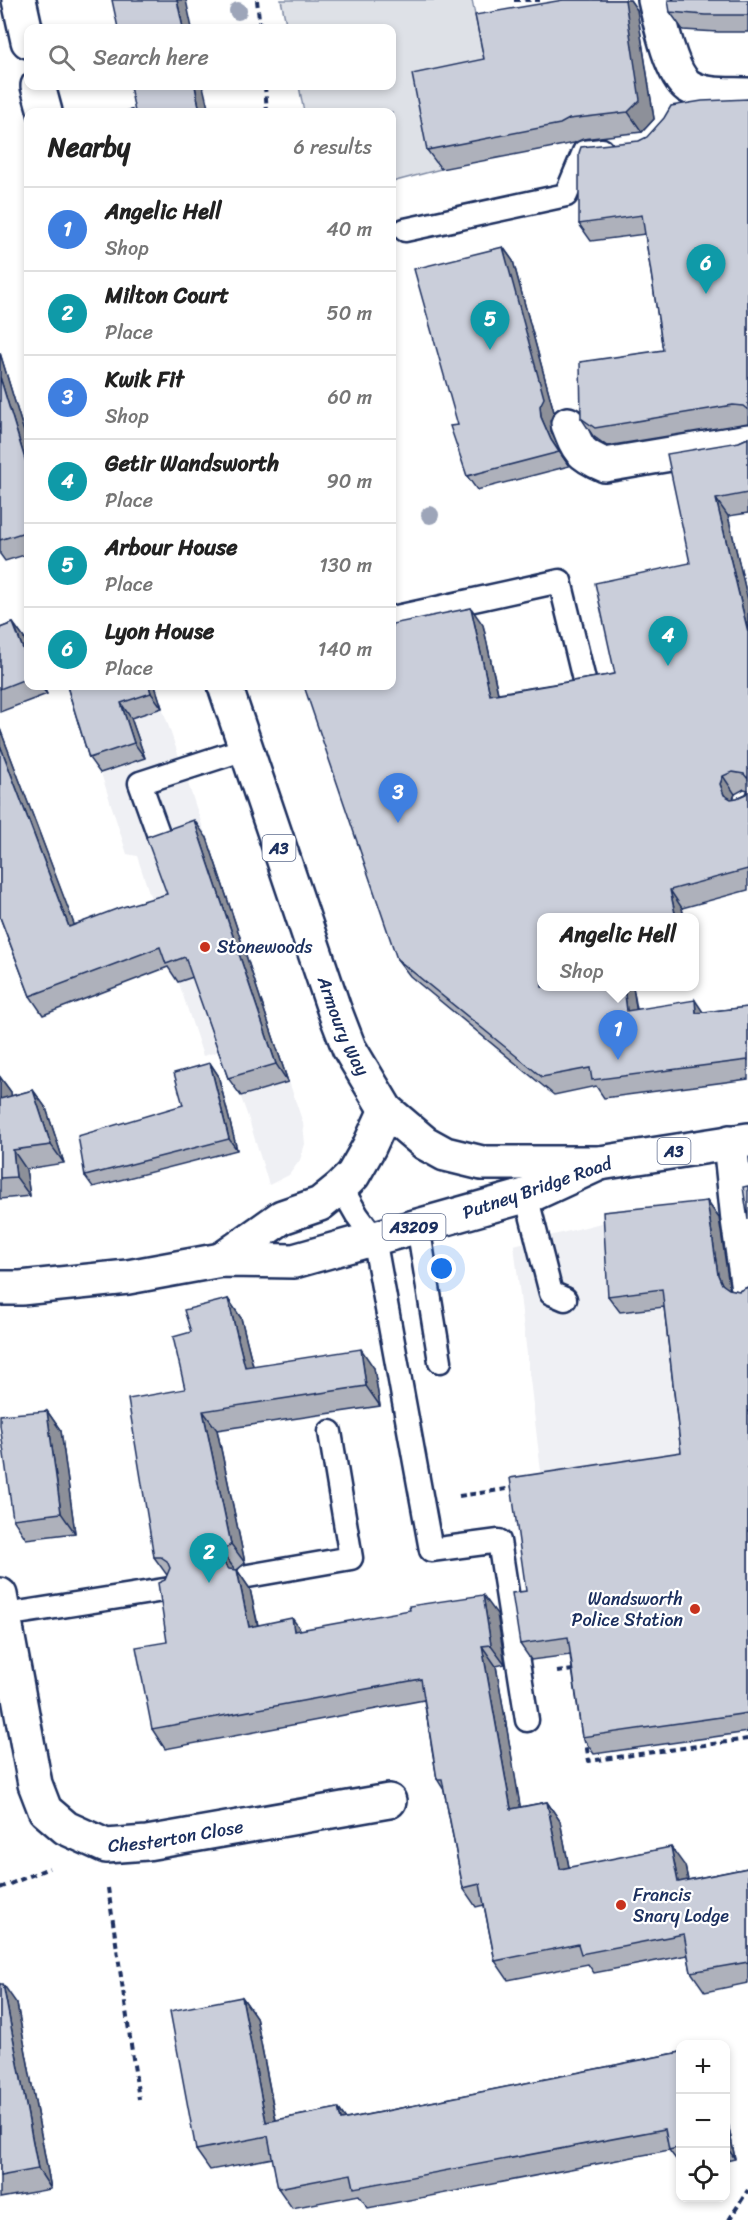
<!DOCTYPE html>
<html lang="en">
<head>
<meta charset="utf-8">
<style>
  :root { --surface:#fff; --page:#f6f6f6; --text:#222; --muted:#767676; --line:#e0e0e0; --accent:#c8321e }
  body { margin:0; font-family:Sriracha,sans-serif; background:var(--page); color:var(--text) }
  .controls { position:absolute; right:18px; bottom:18px; display:grid; overflow:hidden; border-radius:12px; box-shadow:0 3px 9px #0003 }
  .controls button { width:54px; height:54px; display:grid; place-items:center; padding:0; border:0; border-bottom:2px solid var(--line); background:var(--surface); color:var(--text); font:30px sans-serif }
  .you { position:absolute; left:442px; top:1269px; width:21px; height:21px; margin:-15px; border:4px solid #fff; border-radius:50%; background:#1a73e8; box-shadow:0 0 0 9px #1a73e833 }
  .badge { display:grid; place-items:center; width:39px; height:39px; border-radius:50%; background:var(--accent); color:#fff; font-size:20px; font-weight:700 }
  .pin { position:absolute; translate:-50% -50px; filter:drop-shadow(0 2px 3px #0008) }
  .pin::after { content:''; position:absolute; top:32px; width:21px; height:18px; background:inherit; clip-path:polygon(0 0,100% 0,50% 100%) }
  .popup { position:absolute; left:537px; top:913px; width:162px; height:78px; box-sizing:border-box; display:grid; place-content:center; border-radius:12px; background:var(--surface); filter:drop-shadow(0 2px 4px #0005); font-size:20px; white-space:nowrap; color:var(--muted) }
  .popup b { font-size:22px; color:var(--text) }
  .popup::after { content:''; position:absolute; left:50%; top:100%; margin-left:-12px; border:12px solid transparent; border-top-color:var(--surface) }
  .list { margin:0; padding:0; list-style:none }
  h2 { display:flex; justify-content:space-between; align-items:center; height:78px; margin:0; padding:0 24px; font-size:26px }
  h2 small { font-size:20px; font-weight:400; color:var(--muted) }
  .list li { display:grid; grid-template-columns:39px 1fr auto; gap:18px; align-items:center; box-sizing:border-box; height:84px; padding:0 24px; border-top:2px solid var(--line) }
  .list b { display:block; font-size:22px; white-space:nowrap }
  .list p { margin:0; font-size:20px; white-space:nowrap; color:var(--muted) }
  .list em { font-size:20px; font-style:normal; color:var(--muted) }
  .icon { flex:none; width:33px; height:33px; fill:none; stroke:currentColor; stroke-width:2; stroke-linecap:round; stroke-linejoin:round }
  .map { position:relative; flex:none; width:748px; height:2220px; overflow:hidden }
  .search { position:absolute; background:var(--surface); box-shadow:0 3px 9px #0003; left:24px; top:24px; width:372px; height:66px; display:flex; align-items:center; gap:15px; box-sizing:border-box; padding:0 21px; border-radius:12px; color:var(--muted); font-size:22px }
  .panel { position:absolute; background:var(--surface); box-shadow:0 3px 9px #0003; left:24px; top:108px; width:372px; height:582px; border-radius:12px }
  .map>svg:first-child { display:block }
</style>
</head>
<body>
<div class="map">
<svg width="748" height="2220" viewBox="0 0 748 2220">
  <rect width="100%" height="100%" fill="#fff"/>
  <filter id="ink" filterUnits="userSpaceOnUse"><feTurbulence type="fractalNoise" baseFrequency=".0167" numOctaves="2"/><feDisplacementMap in="SourceGraphic" scale="12" xChannelSelector="R" yChannelSelector="G"/><feConvolveMatrix kernelMatrix="1 2 1 2 8 2 1 2 1" color-interpolation-filters="sRGB"/></filter>
  <g filter="url(#ink)">
    <g fill="#eff0f4">
      <path d="M73 686H155L303 1123 305 1144 300 1160 289 1175 269 1185 248 1117 224 1050 203 1056 137 856 127 854Z"/>
      <path d="M748 1204V1450L542 1480 514 1245 613 1220Z"/>
    </g>
    <path fill="#dee1e7" stroke="#7c88a2" stroke-width="1.5" d="M281 0H472L487 74 424 87 441 169 392 182V112H304L299 86H392V28H287Z"/>
    <g fill="none" stroke-linecap="round" stroke-linejoin="round">
      <g stroke="#1b2f5e" stroke-width="27">
        <g id="service">
          <path d="M405 230 566 195 584 152 602 150"/>
          <path d="M392 618 560 581 584 680"/>
          <path d="M158 833 140 783 245 749"/>
          <path d="M341 1187 357 1215 374 1238 431 1550 499 1541 527 1720"/>
          <path d="M526 1195 551 1293 565 1299"/>
          <path d="M418 1226 440 1361"/>
          <path d="M248 1576 351 1558 330 1432"/>
          <path d="M5 1615 170 1589"/>
        </g>
      </g>
      <g stroke="#1b2f5e" stroke-width="38">
        <g id="minor">
          <path d="M655 0C660 21 671 74 688 86 705 97 730 94 748 95"/>
          <path d="M568 424C578 450 579 454 605 465L748 441"/>
          <path d="M730 1142 738 1220 748 1289"/>
          <path id="s1" d="M0 1595 35 1784 45 1810 66 1828 106 1846 147 1843 389 1801"/>
        </g>
      </g>
      <g stroke="#1b2f5e" stroke-width="38">
        <g id="primary">
          <path d="M221 1260 282 1217 320 1204 341 1187 353 1175 369 1147 386 1110"/>
          <path d="M0 1288H21L128 1277 221 1260 294 1261 535 1193 600 1163"/>
        </g>
      </g>
      <g stroke="#1b2f5e" stroke-width="38">
        <g id="trunk">
          <path d="M19 0 28 41"/>
          <path d="M38 86 45 112"/>
          <path id="s2" d="M225 686 334 1009 349 1048 386 1110 425 1143 445 1154 482 1163H600L748 1140"/>
        </g>
      </g>
      <g stroke="#1b2f5e" stroke-width="4" stroke-dasharray="6 4.5" stroke-linecap="butt">
        <path d="M257 0 260 28"/>
        <path d="M514 0H540"/>
        <path d="M265 86 267 112"/>
        <path d="M127 112 137 110"/>
        <path d="M459 1496 514 1488"/>
        <path d="M557 1672 573 1670 574 1674"/>
        <path d="M585 1737 589 1761 748 1739"/>
        <path d="M0 1888 49 1868"/>
        <path d="M108 1888 139 2099"/>
        <path d="M729 2220 748 2190"/>
      </g>
      <use href="#service" stroke="#fff" stroke-width="22"/>
      <use href="#minor" stroke="#fff" stroke-width="33"/>
      <use href="#primary" stroke="#fff" stroke-width="33"/>
      <use href="#trunk" stroke="#fff" stroke-width="33"/>
    </g>
    <g fill="#9da5b9">
      <circle cx="238" cy="11" r="9"/>
      <circle cx="430" cy="515" r="9"/>
    </g>
    <g fill="#aeb1bb" stroke="#1b2f5e" stroke-width="1.5" fill-rule="evenodd">
      <path d="M563 0H630L637 10 654 119 642 132 583 139 574 143 441 169 427 150 484 59Z"/>
      <path d="M748 0V32H718L683 30 670 12Z"/>
      <path d="M748 99V423L607 446 593 436 581 418 663 350 645 234 591 241 579 224 639 141Z"/>
      <path d="M503 247 513 261 554 412 550 421 551 431 561 454 569 466 477 490 467 476 458 425Z"/>
      <path d="M0 353 28 445V554L5 561 0 554Z"/>
      <path d="M748 438V513L728 516 748 600V890L682 908 684 918H542V987H633L637 1009 703 1012 748 1007V1079L604 1098 596 1086 554 1095 410 976 397 959 483 625 498 693 615 674 690 563 739 442ZM744 789 748 790 746 794 737 798 733 799 735 794Z"/>
      <path d="M13 623 26 641 28 647V686H43L47 694 0 712V628Z"/>
      <path d="M67 686H155L162 708 131 718 145 758 100 773 89 758Z"/>
      <path d="M0 729 74 925 167 894 207 838 288 1082 241 1096 228 1078 193 977 178 982 168 967 43 1015 30 996 0 917Z"/>
      <path d="M210 1063 218 1075 237 1150 93 1187 85 1176 183 1105Z"/>
      <path d="M0 1077 11 1092V1096L33 1090 46 1108 64 1163 26 1169 30 1196 0 1199Z"/>
      <path d="M707 1201 719 1218 729 1289 739 1291 748 1287V1732L594 1754 582 1737 570 1655 531 1660 520 1644 526 1591 681 1452 664 1307 620 1312 608 1296Z"/>
      <path d="M228 1299 241 1318 253 1366 374 1368 380 1406 217 1430 245 1563 237 1570 250 1589 258 1625 300 1630 497 1614 505 1664 496 1666 520 1807 547 1802 560 1821 569 1867 685 1866 688 1880 748 1868V1983L705 1992 691 1972 688 1955 594 1973 588 1964 508 1980 495 1961 484 1905 476 1907 463 1888 444 1790 437 1779 424 1700 165 1749 152 1729 167 1642 165 1580 167 1575 154 1557 185 1389 191 1332Z"/>
      <path d="M47 1411 61 1431 75 1533 26 1539 13 1519Z"/>
      <path d="M0 1984 17 2004 51 2189 0 2198Z"/>
      <path d="M242 1997 256 2017 276 2120 338 2108 346 2119 681 2052V2166L669 2150 368 2208 359 2195 292 2208 278 2188 273 2158 210 2170 196 2150Z"/>
      <path d="M726 2113 735 2159 726 2161Z"/>
    </g>
    <g fill="#8d9099" stroke="#1b2f5e" stroke-width="1.5">
      <path d="M177 0H186L192 28H183Z"/>
      <path d="M625 0H630L637 10 654 119 642 132 628 112Z"/>
      <path d="M195 86H203L209 112H200Z"/>
      <path d="M503 247 513 261 554 412 550 421 551 431 561 454 569 466 551 440 541 417 540 406Z"/>
      <path d="M0 353 28 445V469L0 377Z"/>
      <path d="M716 499 728 516 748 600V632Z"/>
      <path d="M471 608 483 625 502 712 490 695Z"/>
      <path d="M13 623 26 641 28 647V662Z"/>
      <path d="M40 686H43L47 694Z"/>
      <path d="M149 686H155L162 708 151 693Z"/>
      <path d="M121 703 131 718 145 758 134 743Z"/>
      <path d="M0 729 82 945 69 927 0 745Z"/>
      <path d="M723 776 735 794 732 801 724 795 720 784Z"/>
      <path d="M194 820 207 838 288 1082 276 1064Z"/>
      <path d="M670 890 682 908 684 918H676Z"/>
      <path d="M624 987H633L639 1028 627 1011Z"/>
      <path d="M695 1000 707 1018 696 1013Z"/>
      <path d="M210 1063 218 1075 237 1150 229 1139Z"/>
      <path d="M0 1077 11 1092 13 1118 0 1099Z"/>
      <path d="M33 1090 46 1108 64 1163 51 1145Z"/>
      <path d="M13 1150 26 1169 30 1196 16 1177Z"/>
      <path d="M707 1201 719 1218 730 1292 722 1284 718 1275Z"/>
      <path d="M228 1299 241 1318 258 1386 245 1367Z"/>
      <path d="M361 1349 374 1368 380 1406 366 1386Z"/>
      <path d="M47 1411 61 1431 75 1533 61 1513Z"/>
      <path d="M203 1411 217 1430 245 1563 231 1544Z"/>
      <path d="M222 1552 236 1571 235 1579 221 1560Z"/>
      <path d="M237 1570 250 1589 262 1646 249 1627Z"/>
      <path d="M483 1595 497 1614 505 1664 491 1645Z"/>
      <path d="M292 1618 306 1637 294 1631Z"/>
      <path d="M482 1646 496 1666 524 1828 511 1809Z"/>
      <path d="M547 1802 560 1821 573 1888 560 1869Z"/>
      <path d="M671 1847 685 1866 692 1901 678 1882Z"/>
      <path d="M3 1984 17 2004 51 2189 38 2169Z"/>
      <path d="M242 1997 256 2017 280 2142 266 2122Z"/>
      <path d="M338 2108 352 2128 341 2120Z"/>
      <path d="M726 2113 735 2159 726 2146Z"/>
    </g>
    <g fill="#caceda" stroke="#1b2f5e" stroke-width="1.5">
      <path d="M112 0H177L183 28H118Z"/>
      <path d="M563 0H625L640 100 628 112 569 119 560 124 427 150 412 74 484 59 475 15Z"/>
      <path d="M668 0H748V15H705L670 12Z"/>
      <path d="M130 86H195L200 112H135Z"/>
      <path d="M748 99V410L743 406 733 405 595 428 581 418 580 362 663 350 642 215 579 224V153L581 147 639 141 647 137 664 118 671 106 702 101Z"/>
      <path d="M503 247 544 398 540 406 541 417 551 440 559 452 467 476 450 426 458 425 414 269Z"/>
      <path d="M0 377 28 469V531L0 540Z"/>
      <path d="M748 438V493L716 499 748 632V779L744 774 732 772 723 776 720 784 724 795 731 799 737 798 746 794 748 789V869L670 890 676 918H542V987H624L627 1011 695 1000 696 1013 748 1007V1060L592 1080 590 1068 542 1077 397 959 304 686H392V624L471 608 490 695 615 674 595 583 690 563 667 454 739 442Z"/>
      <path d="M13 623 28 662V678L0 689V628Z"/>
      <path d="M67 686H149L151 693 121 703 134 743 89 758Z"/>
      <path d="M0 745 69 927 119 908 167 894 146 837 194 820 276 1064 228 1078 185 957 166 964 160 947 30 996 0 917Z"/>
      <path d="M210 1063 229 1139 85 1176 78 1136 183 1105 174 1073Z"/>
      <path d="M33 1090 51 1145 13 1150 16 1177 0 1178V1097V1099Z"/>
      <path d="M748 1186V1220L743 1187Z"/>
      <path d="M707 1201 718 1275 722 1284 729 1289 739 1291 748 1287V1713L582 1737 568 1637 520 1644 512 1593 526 1591 510 1478 681 1452 662 1289 608 1296 603 1212Z"/>
      <path d="M228 1299 245 1367 361 1349 366 1386 203 1411 231 1544 222 1552 221 1560 229 1569 237 1570 249 1627 292 1618 294 1631 410 1610 409 1606 483 1595 491 1645 482 1646 511 1809 547 1802 560 1869 671 1847 678 1882 748 1868V1962L691 1972 684 1934 581 1954 578 1944 495 1961 480 1884 463 1888 442 1779H437L421 1679 152 1729 136 1647 167 1642 158 1583 165 1580 170 1568 167 1561 161 1557H154L128 1399 185 1389 173 1337 191 1332 184 1310Z"/>
      <path d="M47 1411 61 1513 13 1519 0 1425V1415Z"/>
      <path d="M0 1984H3L38 2169 0 2176Z"/>
      <path d="M242 1997 266 2122 338 2108 341 2120 681 2052V2147L669 2150 665 2129 354 2188 351 2174 278 2188 268 2136 196 2150 170 2011Z"/>
    </g>
  </g>
  <g fill="#c8321e" stroke="#fff" stroke-width="2">
    <circle cx="205" cy="947" r="6"/>
    <circle cx="695" cy="1609" r="6"/>
    <circle cx="621" cy="1905" r="6"/>
  </g>
  <g text-anchor="middle" dominant-baseline="central" stroke-width="4.5" stroke-linejoin="round" paint-order="stroke">
    <g fill="#fff" stroke="#5f6d8e" stroke-width="1.5">
      <rect x="262.5" y="835" width="33" height="26" rx="4.5"/>
      <rect x="657.5" y="1138" width="33" height="26" rx="4.5"/>
      <rect x="382.5" y="1214" width="63" height="26" rx="4.5"/>
    </g>
    <g font-size="16" font-weight="bold" fill="#1b2f5e">
      <text x="279" y="848">A3</text>
      <text x="674" y="1151">A3</text>
      <text x="414" y="1227">A3209</text>
    </g>
    <g font-size="18" fill="#1b2f5e" stroke="#fff" text-anchor="start">
      <text x="217" y="947">Stonewoods</text>
      <text x="683" y="1599" text-anchor="end">Wandsworth<tspan x="683" dy="21">Police Station</tspan></text>
      <text x="633" y="1895">Francis<tspan x="633" dy="21">Snary Lodge</tspan></text>
    </g>
    <g font-size="18" fill="#1b2f5e" stroke="#fff">
      <text stroke="none"><textPath href="#s2" startOffset="360">Armoury Way</textPath></text>
      <text transform="translate(537 1188) rotate(-19)">Putney Bridge Road</text>
      <text stroke="none"><textPath href="#s1" startOffset="362">Chesterton Close</textPath></text>
    </g>
  </g>
</svg>
<div class="controls">
<button>+</button>
<button>−</button>
<button><svg class="icon" aria-label="locate" viewBox="0 0 24 24"><circle cx="12" cy="12" r="6"/><path d="M12 2v4M12 18v4M2 12h4M18 12h4"/></svg></button>
</div>
<div class="you"></div>
<div class="pin badge" style="left:618px;top:1060px;background:#3f7fe0">1</div>
<div class="popup"><b>Angelic Hell</b>Shop</div>
<div class="pin badge" style="left:209px;top:1583px;background:#0f9aa8">2</div>
<div class="pin badge" style="left:398px;top:823px;background:#3f7fe0">3</div>
<div class="pin badge" style="left:668px;top:666px;background:#0f9aa8">4</div>
<div class="pin badge" style="left:490px;top:350px;background:#0f9aa8">5</div>
<div class="pin badge" style="left:706px;top:294px;background:#0f9aa8">6</div>
<div class="search"><svg class="icon" aria-label="search" viewBox="0 0 24 24"><circle cx="10" cy="10" r="6"/><path d="M15 15l6 6"/></svg>Search here</div>
<section class="panel">
<h2>Nearby<small>6 results</small></h2>
<ul class="list">
<li><span class="badge" style="background:#3f7fe0">1</span><div><b>Angelic Hell</b><p>Shop</p></div><em>40 m</em></li>
<li><span class="badge" style="background:#0f9aa8">2</span><div><b>Milton Court</b><p>Place</p></div><em>50 m</em></li>
<li><span class="badge" style="background:#3f7fe0">3</span><div><b>Kwik Fit</b><p>Shop</p></div><em>60 m</em></li>
<li><span class="badge" style="background:#0f9aa8">4</span><div><b>Getir Wandsworth</b><p>Place</p></div><em>90 m</em></li>
<li><span class="badge" style="background:#0f9aa8">5</span><div><b>Arbour House</b><p>Place</p></div><em>130 m</em></li>
<li><span class="badge" style="background:#0f9aa8">6</span><div><b>Lyon House</b><p>Place</p></div><em>140 m</em></li>
</ul>
</section>
</div>
</body>
</html>
